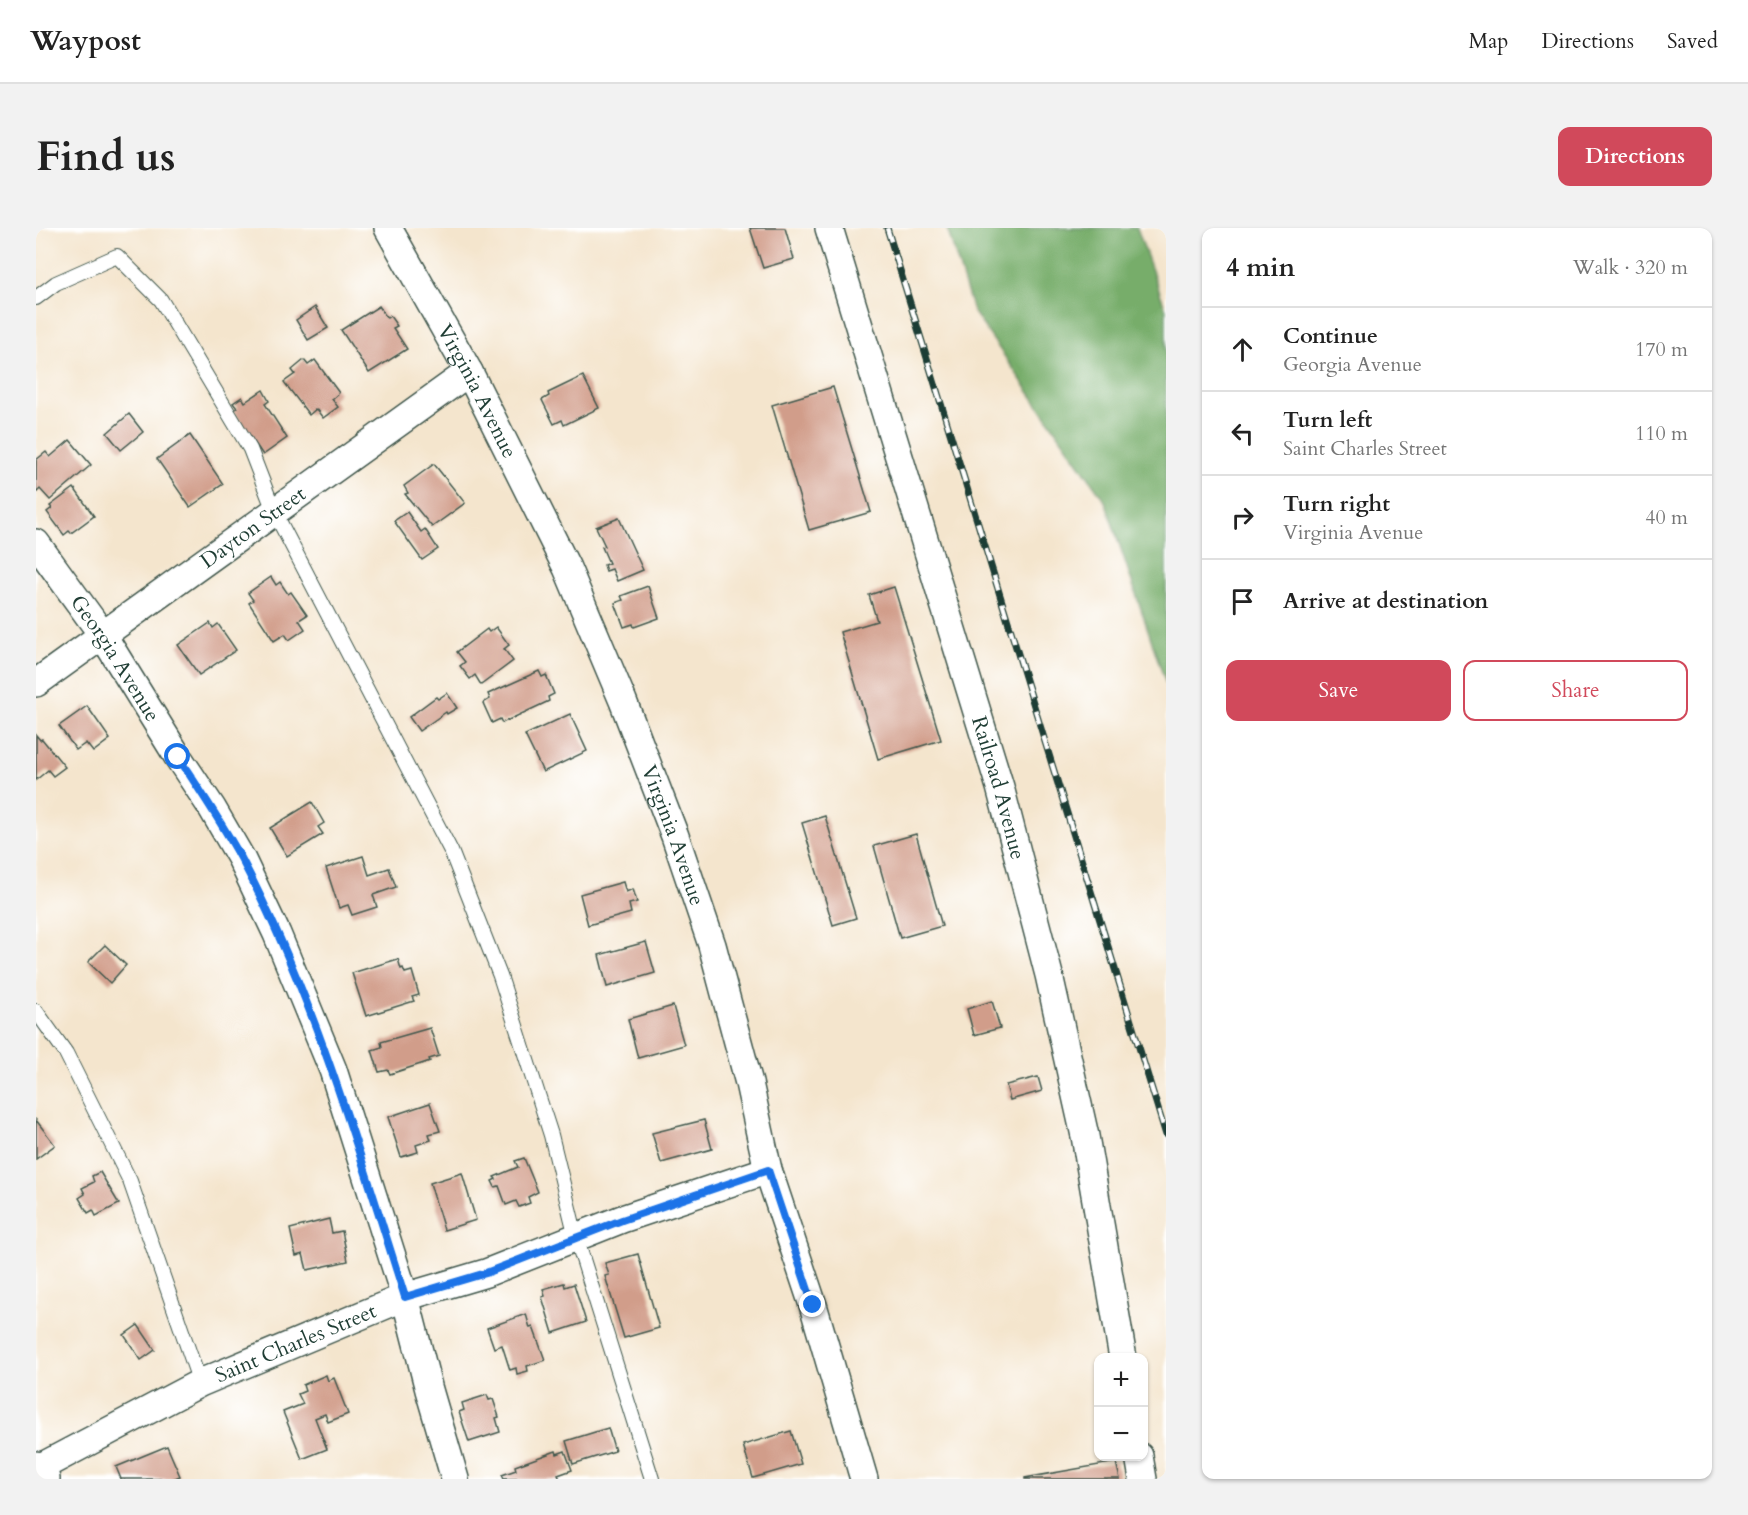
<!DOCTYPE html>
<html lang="en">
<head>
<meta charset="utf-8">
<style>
  :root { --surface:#fff; --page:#f2f2f2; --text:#222; --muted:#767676; --line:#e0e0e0; --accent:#d1495b }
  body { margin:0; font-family:Cardo,serif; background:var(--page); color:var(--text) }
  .controls { position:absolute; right:18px; bottom:18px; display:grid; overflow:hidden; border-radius:12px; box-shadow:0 2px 4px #0004 }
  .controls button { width:54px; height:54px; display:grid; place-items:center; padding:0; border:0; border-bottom:2px solid var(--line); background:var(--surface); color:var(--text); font:30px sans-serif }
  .stop { position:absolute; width:18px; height:18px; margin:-14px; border:4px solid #1a73e8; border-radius:50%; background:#fff }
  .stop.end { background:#1a73e8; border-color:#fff; box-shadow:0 2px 6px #0008 }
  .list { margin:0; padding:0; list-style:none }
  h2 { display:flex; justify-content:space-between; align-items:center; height:78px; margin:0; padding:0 24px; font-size:26px }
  h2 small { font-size:20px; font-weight:400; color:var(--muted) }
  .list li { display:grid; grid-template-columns:39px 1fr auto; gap:18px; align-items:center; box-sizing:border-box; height:84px; padding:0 24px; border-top:2px solid var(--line) }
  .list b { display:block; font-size:22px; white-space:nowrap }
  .list p { margin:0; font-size:20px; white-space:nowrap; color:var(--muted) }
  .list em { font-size:20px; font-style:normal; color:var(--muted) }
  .actions { display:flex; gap:12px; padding:18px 24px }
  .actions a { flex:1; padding:14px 0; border:2px solid var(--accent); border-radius:12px; text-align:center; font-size:21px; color:var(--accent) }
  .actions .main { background:var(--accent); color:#fff }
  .icon { flex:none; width:33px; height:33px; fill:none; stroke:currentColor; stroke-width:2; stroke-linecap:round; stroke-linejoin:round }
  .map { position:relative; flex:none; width:1130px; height:1251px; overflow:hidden; border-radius:12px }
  header { display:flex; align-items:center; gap:36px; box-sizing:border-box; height:84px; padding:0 30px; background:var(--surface); border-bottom:2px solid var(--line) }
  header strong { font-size:28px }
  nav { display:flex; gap:33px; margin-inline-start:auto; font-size:21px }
  .intro { display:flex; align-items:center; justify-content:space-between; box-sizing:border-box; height:144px; padding:0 36px }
  h1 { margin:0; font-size:42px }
  .button { padding:15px 27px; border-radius:12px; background:var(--accent); color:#fff; font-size:21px; font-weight:700 }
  main { display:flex; gap:36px; padding:0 36px }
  aside { flex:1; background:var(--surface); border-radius:12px; box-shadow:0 2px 4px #0004 }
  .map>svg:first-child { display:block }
</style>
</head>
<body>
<header>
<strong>Waypost</strong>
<nav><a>Map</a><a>Directions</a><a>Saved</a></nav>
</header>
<div class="intro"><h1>Find us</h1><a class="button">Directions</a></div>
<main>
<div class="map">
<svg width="1130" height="1251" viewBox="0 0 1130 1251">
  <rect width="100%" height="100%" fill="#fff"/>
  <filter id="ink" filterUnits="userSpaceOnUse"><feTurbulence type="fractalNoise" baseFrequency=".0167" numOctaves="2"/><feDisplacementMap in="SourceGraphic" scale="12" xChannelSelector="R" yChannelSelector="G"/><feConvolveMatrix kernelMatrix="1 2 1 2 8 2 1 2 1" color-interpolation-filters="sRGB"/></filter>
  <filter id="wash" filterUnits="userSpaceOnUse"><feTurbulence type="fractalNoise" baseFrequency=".008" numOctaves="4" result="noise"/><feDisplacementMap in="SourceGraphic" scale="24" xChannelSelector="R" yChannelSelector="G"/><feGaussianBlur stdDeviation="1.35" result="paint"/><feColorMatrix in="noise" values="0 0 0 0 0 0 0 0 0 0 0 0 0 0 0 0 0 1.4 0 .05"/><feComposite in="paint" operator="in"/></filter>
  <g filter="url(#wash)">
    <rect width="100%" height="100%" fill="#f4e5cd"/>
    <path fill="#77ad6b" stroke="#4b7550" stroke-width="1.5" d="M911 0H1101L1130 82V456L1069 273 937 83Z"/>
    <g id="blocks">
      <g fill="#d19d8a">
        <path d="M714 0H749L758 31 727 40Z"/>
        <path d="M343 78 351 90 354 88 361 98 357 100 371 121 333 145 305 102Z"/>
        <path d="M279 79 292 100 272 112 260 92Z"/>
        <path d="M268 132 272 137 279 132 303 165 296 171 302 179 287 190 280 181 273 187 248 154 259 146 256 142Z"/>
        <path d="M547 148 563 180 528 197 526 192 518 196 506 172 513 168 512 165Z"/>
        <path d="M797 159 835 284 773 302 736 177Z"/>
        <path d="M227 162 233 173 229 176 251 210 227 227 197 183 201 180 197 175 206 169 209 174Z"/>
        <path d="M93 186 107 204 85 222 71 205Z"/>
        <path d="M154 207 187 256 154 279 121 231Z"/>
        <path d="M34 212 55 237 14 272 4 261 0 265V232L10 224 14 229Z"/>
        <path d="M398 236 429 275 396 299 369 266 372 265 368 258Z"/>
        <path d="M38 260 58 288 35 305 33 303 28 307 11 284 16 280 14 278Z"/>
        <path d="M371 284 385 304 389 301 402 321 386 332 358 293Z"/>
        <path d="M583 290 607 342 581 353 576 341 570 343 568 337 573 335 566 319 569 318 560 299Z"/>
        <path d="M235 349 240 357 244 354 252 366 255 364 271 387 263 392 269 401 253 412 249 406 238 413 213 375 217 372 212 365Z"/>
        <path d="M612 358 623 390 598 399 597 396 588 399 579 375 587 372 585 368Z"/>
        <path d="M858 359 905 512 842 531 804 404 841 393 833 367Z"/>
        <path d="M174 395 177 400 182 396 200 422 163 447 142 417Z"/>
        <path d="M460 399 473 417 468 421 477 433 445 457 439 447 434 451 424 438 429 434 421 424 451 401 453 404Z"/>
        <path d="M503 443 506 449 510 447 518 466 512 469 513 473 466 495 464 491 456 495 447 475 454 471 452 466Z"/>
        <path d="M411 465 421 480 411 486 410 484 383 503 373 489 400 469 402 471Z"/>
        <path d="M51 478 74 511 57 524 50 515 40 522 23 498Z"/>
        <path d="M534 486 551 523 507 544 489 507Z"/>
        <path d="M0 507 4 512 6 511 29 539 17 548 12 542 0 552Z"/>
        <path d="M276 574 288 595 282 599 287 606 251 628 234 600Z"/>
        <path d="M789 588 820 690 797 697 766 595Z"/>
        <path d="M880 606 906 698 864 710 838 618Z"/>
        <path d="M327 628 333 647 353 640 360 659 337 667 341 679 316 687 312 677 303 680 290 640Z"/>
        <path d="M587 654 590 664 597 661 601 674 593 676 595 685 552 697 544 666Z"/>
        <path d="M610 714 619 745 571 759 563 727Z"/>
        <path d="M69 717 90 737 74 755 52 734Z"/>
        <path d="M362 731 365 741 367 740 369 745 376 743 383 767 376 769 378 773 330 788 316 745Z"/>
        <path d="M956 773 964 800 938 807 931 781Z"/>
        <path d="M637 778 648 817 602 830 592 791Z"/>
        <path d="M394 800 403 828 393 831 394 833 354 846 352 842 343 844 336 822 346 819 345 814Z"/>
        <path d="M1002 849 1006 863 974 872 970 857Z"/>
        <path d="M394 875 404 903 393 906 395 912 380 917 382 924 365 929 352 889Z"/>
        <path d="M0 892 19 917 0 931Z"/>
        <path d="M668 892 676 921 625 935 616 905Z"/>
        <path d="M488 930 502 964 492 969 494 975 483 979 480 973 470 977 463 958 459 959 456 953 460 951 458 949 482 939 479 933Z"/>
        <path d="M64 944 83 976 60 988 57 982 52 985 43 970 49 966 46 960 58 954 56 948Z"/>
        <path d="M426 945 440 992 408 1002 394 955Z"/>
        <path d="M293 991 296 1005 306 1003 312 1033 271 1042 267 1026 260 1028 254 1001Z"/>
        <path d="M602 1026 623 1100 588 1110 569 1048 573 1047 569 1035Z"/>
        <path d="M528 1055 529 1059 538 1056 550 1094 517 1105 506 1069 509 1068 507 1061Z"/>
        <path d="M490 1086 494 1100 497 1099 509 1132 491 1138 492 1143 481 1146 480 1140 474 1142 466 1117 458 1120 451 1100Z"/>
        <path d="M102 1097 119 1122 105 1132 88 1107Z"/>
        <path d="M290 1147 292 1153 298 1150 312 1186 292 1194 289 1186 279 1190 291 1221 266 1231 247 1184 267 1176 262 1166 269 1163 267 1157Z"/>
        <path d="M451 1167 453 1172 457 1171 463 1189 460 1190 464 1204 433 1214 423 1184 428 1182 426 1175Z"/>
        <path d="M572 1200 579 1223 537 1236 530 1213Z"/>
        <path d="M755 1203 765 1236 717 1250 707 1217Z"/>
        <path d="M131 1218 144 1248 137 1251H85L80 1239Z"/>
        <path d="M520 1223 521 1226 529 1223 536 1242 522 1247 524 1251H468L466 1247 480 1242 479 1238Z"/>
        <path d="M1080 1234 1084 1251H989V1250Z"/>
      </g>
    </g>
  </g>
  <g filter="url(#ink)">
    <use href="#blocks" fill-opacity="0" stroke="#3f564b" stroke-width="1.5"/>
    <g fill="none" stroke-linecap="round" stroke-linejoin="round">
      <g stroke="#3f564b" stroke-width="16">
        <g id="service">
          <path d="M0 70 20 55 81 28 125 72 214 221 238 283 415 623 464 748 515 907 540 1009 616 1251"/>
          <path d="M0 783 30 825 94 953 164 1155"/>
        </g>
      </g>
      <g stroke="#3f564b" stroke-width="30">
        <g id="minor">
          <path id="s1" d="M352 0 433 144 531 340 587 473 639 608 676 717 713 855 732 942 777 1077 828 1251"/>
          <path id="s2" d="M793 0 964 559 1013 747 1049 908 1087 1130"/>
          <path id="s3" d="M0 315 66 406 142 529 176 580 205 630 241 706 297 842 369 1069 393 1162 419 1251"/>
          <path id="s4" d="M0 455 433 144"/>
          <path d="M1103 1228 1107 1251"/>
          <path id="s5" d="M1 1241 164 1155 369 1069 450 1045 586 991 732 942"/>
        </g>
      </g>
      <g stroke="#3f564b" stroke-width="36">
        <path id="tertiary" d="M0 1240 7 1251"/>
      </g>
      <use href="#service" stroke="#fff" stroke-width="14"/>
      <use href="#minor" stroke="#fff" stroke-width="27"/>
      <use href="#tertiary" stroke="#fff" stroke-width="33"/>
      <g stroke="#1f3d34" stroke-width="7">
        <path id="rail" d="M851 0 1130 907"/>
      </g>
      <use href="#rail" stroke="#fff" stroke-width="4.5" stroke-dasharray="14" stroke-linecap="butt"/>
    </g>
  </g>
  <g fill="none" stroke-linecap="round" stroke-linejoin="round" filter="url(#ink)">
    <path stroke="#1a73e8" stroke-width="8" d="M142 529C164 562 186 595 205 630 278 768 322 920 369 1069L450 1045 586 992 732 942 777 1077"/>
  </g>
  <g text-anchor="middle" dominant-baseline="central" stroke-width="4.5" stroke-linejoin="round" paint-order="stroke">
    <g font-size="21" fill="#1f3d34" stroke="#fff">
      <text stroke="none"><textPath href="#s1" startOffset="186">Virginia Avenue</textPath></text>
      <text stroke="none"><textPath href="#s4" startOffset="267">Dayton Street</textPath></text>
      <text stroke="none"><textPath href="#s3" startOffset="140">Georgia Avenue</textPath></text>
      <text stroke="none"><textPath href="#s2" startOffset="585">Railroad Avenue</textPath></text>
      <text stroke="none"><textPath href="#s1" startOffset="672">Virginia Avenue</textPath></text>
      <text stroke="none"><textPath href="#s5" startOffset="288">Saint Charles Street</textPath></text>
    </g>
  </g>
</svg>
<div class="controls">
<button>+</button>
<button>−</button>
</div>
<div class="stop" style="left:142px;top:529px"></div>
<div class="stop end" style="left:777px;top:1077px"></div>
</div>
<aside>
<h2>4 min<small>Walk · 320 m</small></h2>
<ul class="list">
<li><svg class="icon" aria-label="ahead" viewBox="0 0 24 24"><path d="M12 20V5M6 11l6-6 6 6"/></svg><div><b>Continue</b><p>Georgia Avenue</p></div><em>170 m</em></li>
<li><svg class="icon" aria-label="left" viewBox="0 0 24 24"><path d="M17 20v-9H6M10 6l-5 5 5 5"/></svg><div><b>Turn left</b><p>Saint Charles Street</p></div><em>110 m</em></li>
<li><svg class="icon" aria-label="right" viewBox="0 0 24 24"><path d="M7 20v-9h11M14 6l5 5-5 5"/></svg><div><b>Turn right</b><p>Virginia Avenue</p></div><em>40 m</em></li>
<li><svg class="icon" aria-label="arrive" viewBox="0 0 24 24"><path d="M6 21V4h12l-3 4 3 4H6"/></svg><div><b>Arrive at destination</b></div></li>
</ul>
<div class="actions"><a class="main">Save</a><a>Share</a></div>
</aside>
</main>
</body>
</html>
